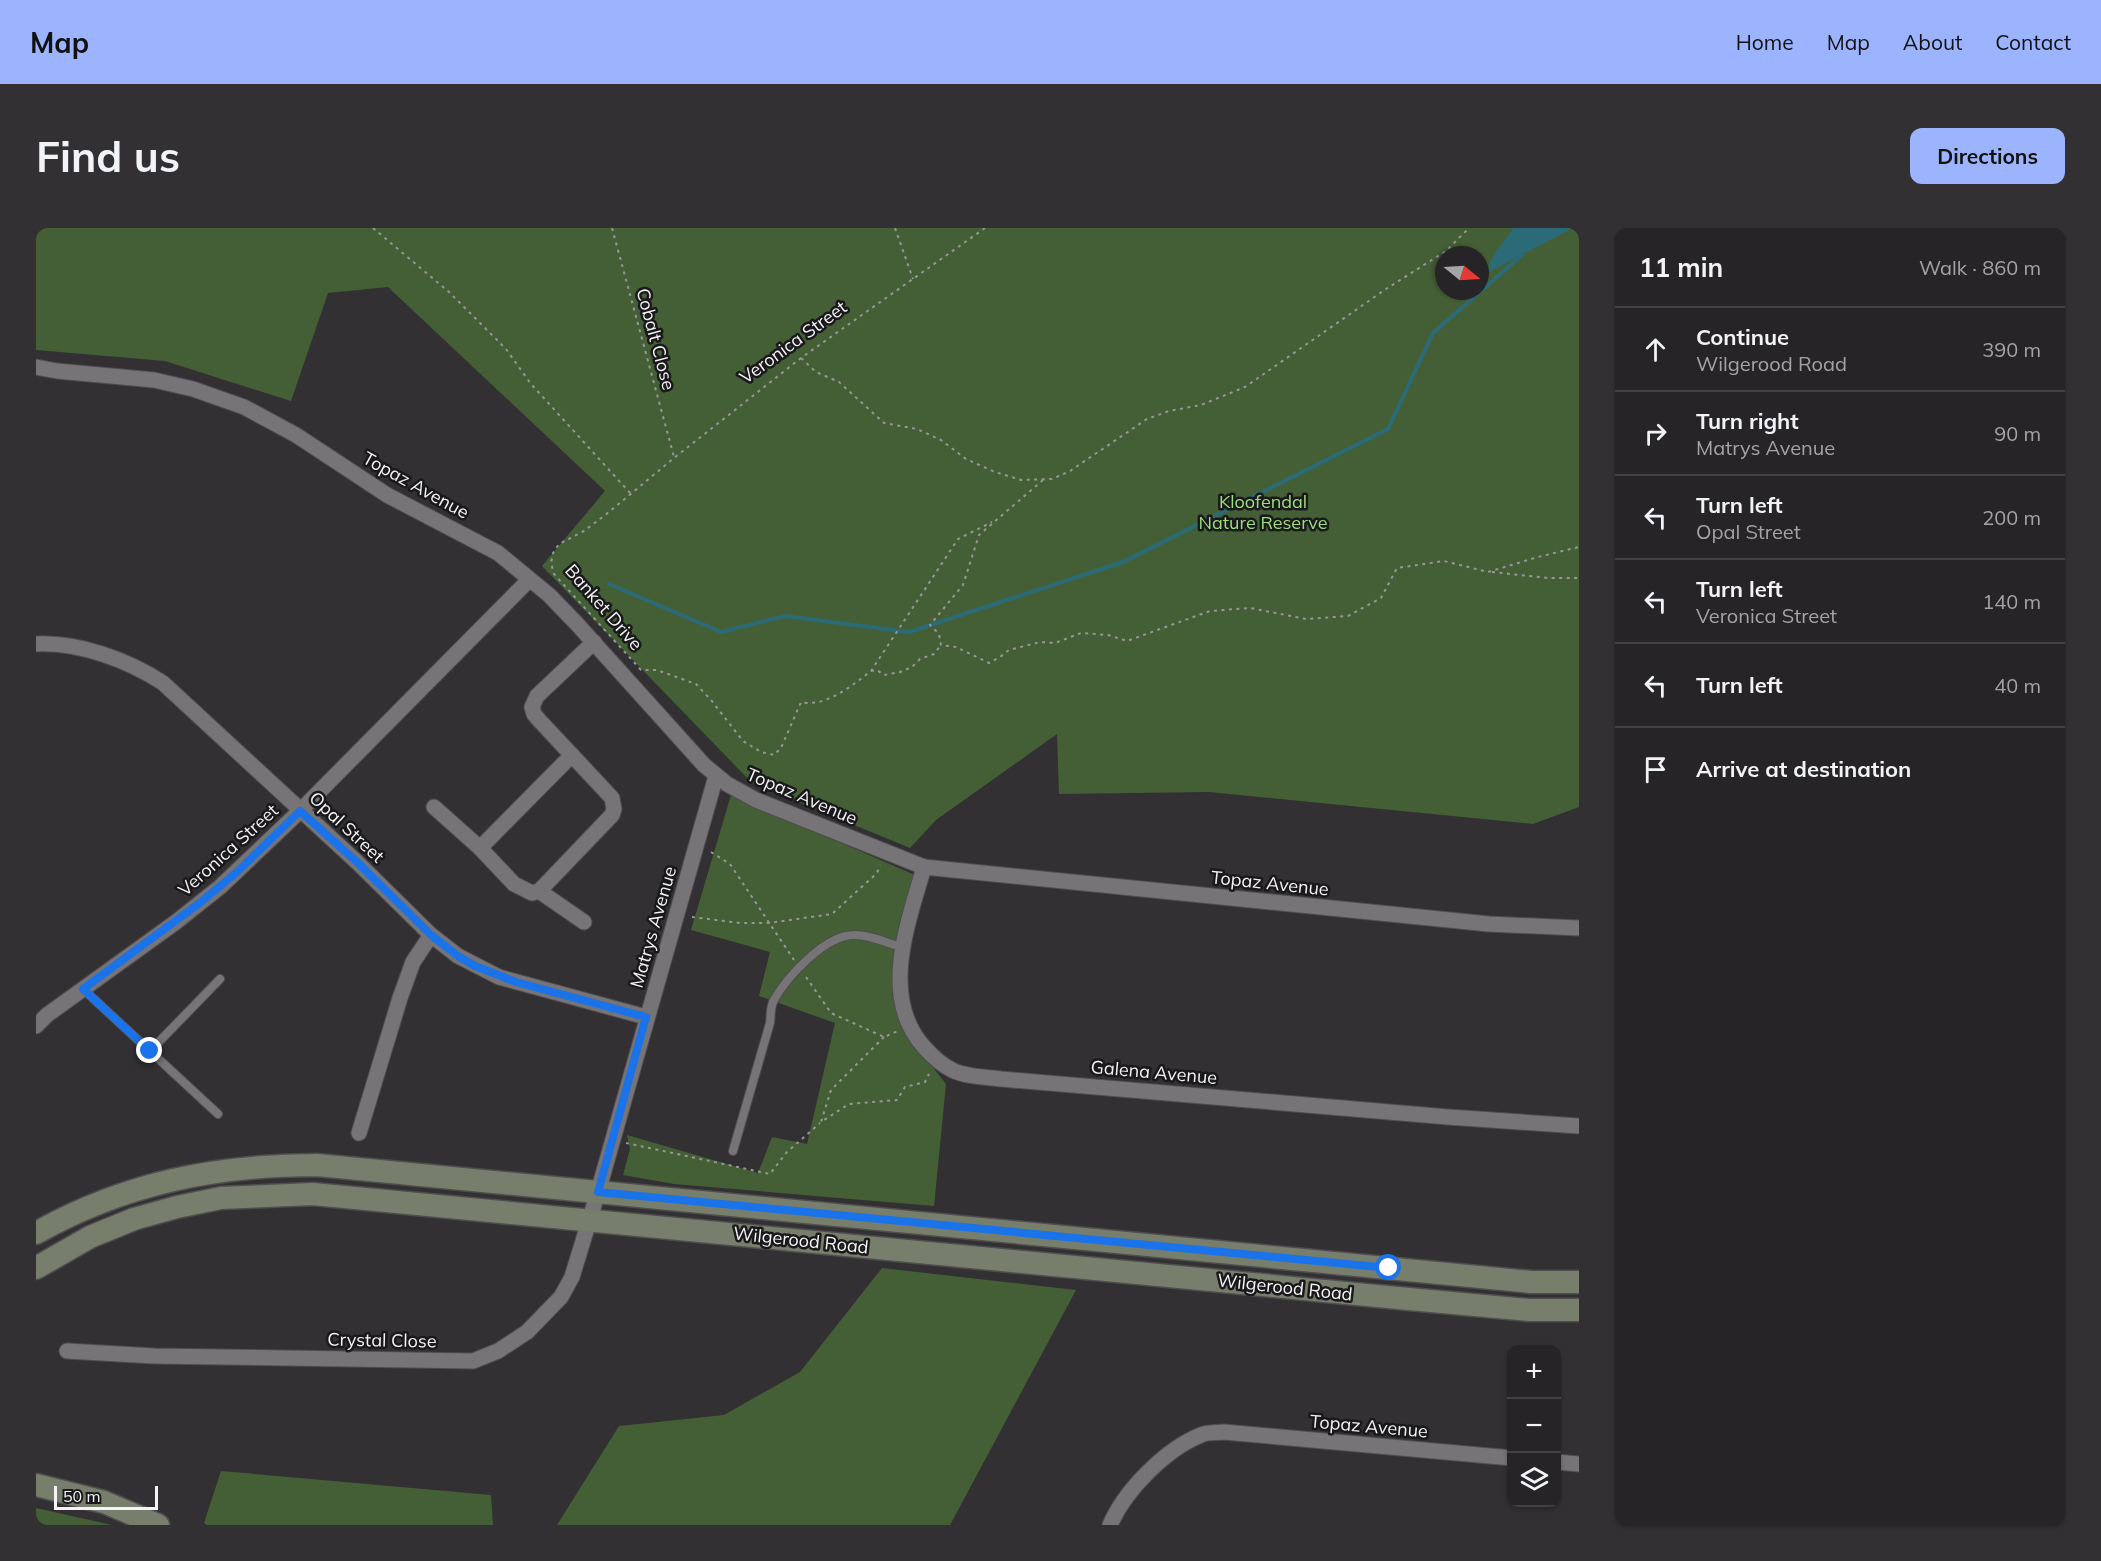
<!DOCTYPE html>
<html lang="en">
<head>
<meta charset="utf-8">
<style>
  :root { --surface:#262426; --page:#323032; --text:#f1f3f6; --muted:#a4a4a7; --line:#424143; --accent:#9cb4fd }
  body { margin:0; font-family:Mulish,sans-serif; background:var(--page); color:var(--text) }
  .controls { position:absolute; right:18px; bottom:18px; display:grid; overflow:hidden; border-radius:12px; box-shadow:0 2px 4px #0004 }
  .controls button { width:54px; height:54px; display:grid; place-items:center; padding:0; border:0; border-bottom:2px solid var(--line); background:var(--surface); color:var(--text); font:30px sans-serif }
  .compass { position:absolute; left:1399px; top:18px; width:54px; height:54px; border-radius:50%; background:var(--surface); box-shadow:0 2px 4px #0004; rotate:108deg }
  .scale { position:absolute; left:18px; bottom:15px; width:104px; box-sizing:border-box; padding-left:6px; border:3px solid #f5f3f5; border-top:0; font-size:16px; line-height:21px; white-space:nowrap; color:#f5f3f5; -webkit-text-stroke:4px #19181a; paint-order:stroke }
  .stop { position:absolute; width:18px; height:18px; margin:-14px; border:4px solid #1a73e8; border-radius:50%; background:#fff }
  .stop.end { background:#1a73e8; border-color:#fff; box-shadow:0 2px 6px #0008 }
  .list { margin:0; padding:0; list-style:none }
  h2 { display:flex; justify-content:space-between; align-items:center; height:78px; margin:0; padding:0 24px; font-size:26px }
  h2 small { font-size:20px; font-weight:400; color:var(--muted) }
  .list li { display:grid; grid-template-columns:39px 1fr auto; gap:18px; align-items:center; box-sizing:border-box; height:84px; padding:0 24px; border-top:2px solid var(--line) }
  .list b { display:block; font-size:22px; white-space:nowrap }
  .list p { margin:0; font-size:20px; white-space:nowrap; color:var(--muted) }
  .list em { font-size:20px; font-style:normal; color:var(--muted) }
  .icon { flex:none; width:33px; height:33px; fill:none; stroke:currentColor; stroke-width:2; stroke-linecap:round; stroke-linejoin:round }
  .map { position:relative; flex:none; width:1543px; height:1297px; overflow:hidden; border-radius:12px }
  header { display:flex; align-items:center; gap:36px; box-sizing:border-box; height:84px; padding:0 30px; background:var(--accent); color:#111 }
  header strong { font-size:28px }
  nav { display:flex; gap:33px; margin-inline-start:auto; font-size:21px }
  .intro { display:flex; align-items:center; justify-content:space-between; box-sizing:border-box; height:144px; padding:0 36px }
  h1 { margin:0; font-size:42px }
  .button { padding:15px 27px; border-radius:12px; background:var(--accent); color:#111; font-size:21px; font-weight:700 }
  main { display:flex; gap:36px; padding:0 36px }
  aside { flex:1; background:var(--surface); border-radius:12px; box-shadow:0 2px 4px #0004 }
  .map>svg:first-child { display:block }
</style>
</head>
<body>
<header>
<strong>Map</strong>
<nav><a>Home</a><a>Map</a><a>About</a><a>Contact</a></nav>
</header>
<div class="intro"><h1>Find us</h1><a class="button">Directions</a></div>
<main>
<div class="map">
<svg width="1543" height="1297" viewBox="0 0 1543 1297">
  <rect width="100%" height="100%" fill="#323033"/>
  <g fill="#445f36" fill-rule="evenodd">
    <path d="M0 0H1543V579L1497 596 1173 564 1023 566 1021 506 900 592 874 620 716 555 506 338 569 263 352 59 292 65 255 173 129 133 0 122ZM1408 27H1444V63H1408Z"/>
    <path d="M695 567 879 647 865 689 856 766 867 802 910 856 898 978 638 956 587 947 594 921 591 907 722 945 736 909 771 916 799 795 723 768 734 724 655 702Z"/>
    <path d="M846 1040 1040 1062 914 1297H521L583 1198 688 1187 764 1144Z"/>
    <path d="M185 1243 455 1267 457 1297H171L168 1295Z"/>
    <path d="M0 1280 76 1297H0Z"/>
  </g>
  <path fill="#2b6b77" d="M1477 0H1537L1453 44C1450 31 1471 12 1477 0Z"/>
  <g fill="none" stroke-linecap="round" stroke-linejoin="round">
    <path stroke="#2b6b77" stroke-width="4" d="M573 356 685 404 749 388 873 404 1087 334 1352 201 1397 105 1486 27"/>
    <g stroke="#4f4d4f" stroke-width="10">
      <g id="lane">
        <path d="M47 761 182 886"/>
        <path d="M114 823 184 751"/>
        <path d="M697 923 734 795C735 788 734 778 738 772 751 749 789 707 818 707 834 707 852 715 867 720"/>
      </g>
    </g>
    <g stroke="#4f4d4f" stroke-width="17">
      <g id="street">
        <path d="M0 139 21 143 118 152 157 161 208 179 260 207 351 267 462 325 513 367 541 396 668 537 691 556 720 572 888 639 1453 696 1543 700"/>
        <path d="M0 416C43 414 92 432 127 455L322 635 395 707 422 728 463 749 610 789"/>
        <path d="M398 579 444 620 478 656 496 665 503 663 509 657 576 587 578 581 576 570 503 492 498 486 496 479 501 468 558 414"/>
        <path d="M444 620 536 527"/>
        <path d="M888 639C872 695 843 769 888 819 896 828 904 836 916 842 930 849 950 849 965 851L1412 889 1543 898"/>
        <path d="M503 663 548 694"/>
        <path d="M0 798 11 787 140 694 184 659 264 583 493 352"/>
        <path d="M323 905 364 770 377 734 395 707"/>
        <path d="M31 1123 118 1128 437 1133 462 1123 491 1104 525 1069 536 1049 562 964 680 548"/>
        <path d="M1520 1234 1543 1236"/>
        <path d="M1074 1297C1089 1262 1130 1221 1165 1207 1171 1204 1180 1205 1188 1204L1476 1230"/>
      </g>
    </g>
    <g stroke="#4f4d4f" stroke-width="25">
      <g id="secondary">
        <path d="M0 1005C89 955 180 937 281 937L1495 1054H1543"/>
        <path d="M0 1040 54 1009 98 991 141 979 185 970 277 966 1362 1070 1493 1082H1543"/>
        <path d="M0 1257 68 1274 122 1297"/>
      </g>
    </g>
    <g stroke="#989698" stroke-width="2" stroke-dasharray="3 4.5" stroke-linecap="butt">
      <path d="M337 0 413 64 470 121 495 156 595 266"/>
      <path d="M576 0 638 229"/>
      <path d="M859 0 877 51"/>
      <path d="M949 0 765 130 638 230 573 284 548 303 523 316 517 325 515 335 518 346 605 442H621L660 456 675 472 707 513 725 524 738 527 745 520 765 474C789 480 817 457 835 443L922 311 956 294"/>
      <path d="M765 130 780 144 803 154 848 195 881 201 905 212 930 231 959 244 985 252 1016 251 1034 243 1111 191 1133 183 1165 177 1209 159 1350 61 1410 23 1433 0"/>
      <path d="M1007 252 943 307 927 357 894 397 903 406 905 417 920 419 953 435 964 429 973 422 1004 414 1019 415 1045 405 1072 407 1091 413 1174 383 1214 380 1270 391 1312 388 1345 370 1361 340 1408 333 1452 344 1502 329 1543 319"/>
      <path d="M1456 344 1512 350H1543"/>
      <path d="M835 443 841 442 848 447 864 444 876 439 884 431 898 426 905 417"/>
      <path d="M675 624 694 636 758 732"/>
      <path d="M656 689 704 695H733L796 686 841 645 844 637"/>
      <path d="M770 749 795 785 848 809 862 803"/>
      <path d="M848 809 795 862 785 894 813 876 861 872 869 859 889 854 893 846"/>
      <path d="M590 915 734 946 750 925 784 895"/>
    </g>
    <use href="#lane" stroke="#777477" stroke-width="8"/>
    <use href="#street" stroke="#777477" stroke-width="15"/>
    <use href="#secondary" stroke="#777e6c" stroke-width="22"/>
  </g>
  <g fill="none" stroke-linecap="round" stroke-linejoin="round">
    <path stroke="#1a73e8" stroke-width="8" d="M114 823 47 761 165 674 201 644 264 583 322 635 395 707 422 728 439 738 480 754 610 789 562 964 1353 1040"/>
  </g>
  <g text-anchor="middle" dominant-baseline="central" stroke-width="5" stroke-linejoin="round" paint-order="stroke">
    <g font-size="18" fill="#f5f3f5" stroke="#19181a">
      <text transform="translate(620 111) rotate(75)">Cobalt Close</text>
      <text transform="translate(757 114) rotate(-36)">Veronica Street</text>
      <text transform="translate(380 257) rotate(29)">Topaz Avenue</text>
      <text transform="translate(568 379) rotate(49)">Banket Drive</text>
      <text transform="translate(766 568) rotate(23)">Topaz Avenue</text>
      <text transform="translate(311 599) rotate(43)">Opal Street</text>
      <text transform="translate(192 622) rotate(-42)">Veronica Street</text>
      <text transform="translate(1234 655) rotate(6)">Topaz Avenue</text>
      <text transform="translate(617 699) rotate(-74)">Matrys Avenue</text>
      <text transform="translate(1118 844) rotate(5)">Galena Avenue</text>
      <text transform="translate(765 1012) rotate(6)">Wilgerood Road</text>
      <text transform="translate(1249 1059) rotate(6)">Wilgerood Road</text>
      <text transform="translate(346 1112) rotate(1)">Crystal Close</text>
      <text transform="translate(1333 1198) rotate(5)">Topaz Avenue</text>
    </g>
    <g font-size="18" fill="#9ede7f" stroke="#19181a">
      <text x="1227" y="273">Kloofendal<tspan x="1227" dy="21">Nature Reserve</tspan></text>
    </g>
  </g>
</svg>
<div class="controls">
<button>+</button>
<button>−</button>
<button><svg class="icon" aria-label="layers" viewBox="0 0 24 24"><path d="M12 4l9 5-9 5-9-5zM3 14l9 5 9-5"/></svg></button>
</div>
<svg class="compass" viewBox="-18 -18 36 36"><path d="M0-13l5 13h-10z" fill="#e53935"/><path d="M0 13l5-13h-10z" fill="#a4a4a7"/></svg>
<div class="scale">50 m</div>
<div class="stop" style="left:1353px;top:1040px"></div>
<div class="stop end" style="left:114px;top:823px"></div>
</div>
<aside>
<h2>11 min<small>Walk · 860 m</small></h2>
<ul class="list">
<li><svg class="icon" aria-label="ahead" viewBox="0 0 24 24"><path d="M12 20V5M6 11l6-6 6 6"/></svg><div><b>Continue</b><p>Wilgerood Road</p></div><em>390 m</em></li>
<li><svg class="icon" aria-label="right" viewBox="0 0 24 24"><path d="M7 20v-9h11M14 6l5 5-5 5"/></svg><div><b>Turn right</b><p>Matrys Avenue</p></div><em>90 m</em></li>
<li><svg class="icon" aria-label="left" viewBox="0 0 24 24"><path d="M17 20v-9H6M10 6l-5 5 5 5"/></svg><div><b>Turn left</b><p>Opal Street</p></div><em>200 m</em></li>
<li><svg class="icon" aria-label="left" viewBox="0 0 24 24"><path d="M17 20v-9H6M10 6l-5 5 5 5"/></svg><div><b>Turn left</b><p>Veronica Street</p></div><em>140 m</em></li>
<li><svg class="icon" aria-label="left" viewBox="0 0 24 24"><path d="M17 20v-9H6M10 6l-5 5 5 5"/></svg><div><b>Turn left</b></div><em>40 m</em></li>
<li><svg class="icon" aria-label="arrive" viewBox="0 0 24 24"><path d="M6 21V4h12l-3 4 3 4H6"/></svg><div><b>Arrive at destination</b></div></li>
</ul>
</aside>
</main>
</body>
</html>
